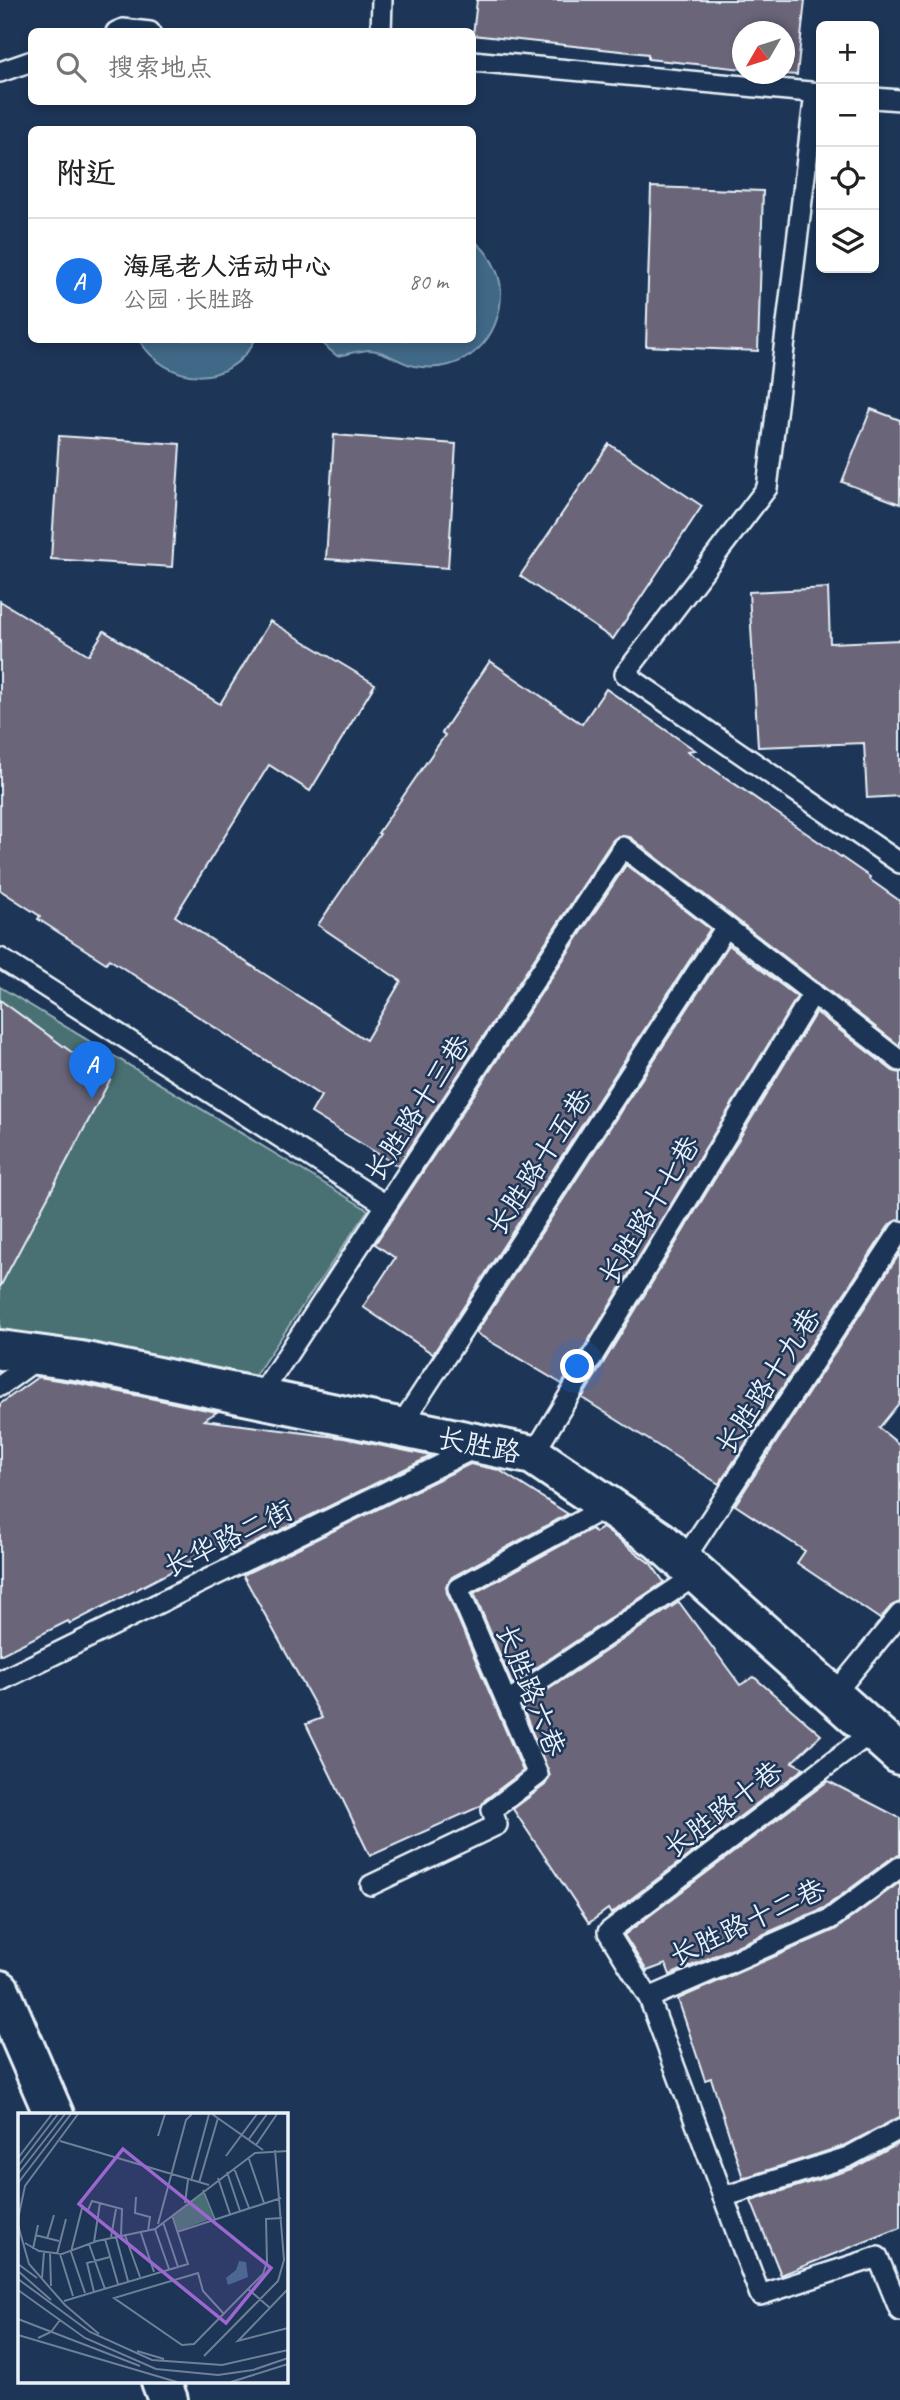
<!DOCTYPE html>
<html lang="zh">
<head>
<meta charset="utf-8">
<style>
  :root { --surface:#fff; --page:#f6f6f6; --text:#222; --muted:#767676; --line:#e0e0e0; --accent:#1a73e8 }
  body { margin:0; font-family:Caveat,"LXGW WenKai TC",sans-serif; background:var(--page); color:var(--text) }
  .controls { position:absolute; right:21px; top:21px; display:grid; overflow:hidden; border-radius:10px; box-shadow:0 4px 10px #0003 }
  .controls button { width:63px; height:63px; display:grid; place-items:center; padding:0; border:0; border-bottom:2px solid var(--line); background:var(--surface); color:var(--text); font:35px sans-serif }
  .compass { position:absolute; left:732px; top:21px; width:63px; height:63px; border-radius:50%; background:var(--surface); box-shadow:0 4px 10px #0003; rotate:231deg }
  .you { position:absolute; left:578px; top:1367px; width:24px; height:24px; margin:-18px; border:5px solid #fff; border-radius:50%; background:#1a73e8; box-shadow:0 0 0 10px #1a73e833 }
  .badge { display:grid; place-items:center; width:46px; height:46px; border-radius:50%; background:var(--accent); color:#fff; font-size:23px; font-weight:700 }
  .pin { position:absolute; translate:-50% -58px; filter:drop-shadow(0 2px 4px #0008) }
  .pin::after { content:''; position:absolute; top:37px; width:24px; height:21px; background:inherit; clip-path:polygon(0 0,100% 0,50% 100%) }
  .list { margin:0; padding:0; list-style:none }
  h2 { display:flex; justify-content:space-between; align-items:center; height:91px; margin:0; padding:0 28px; font-size:30px }
  h2 small { font-size:23px; font-weight:400; color:var(--muted) }
  .list li { display:grid; grid-template-columns:46px 1fr auto; gap:21px; align-items:center; box-sizing:border-box; height:126px; padding:0 28px; border-top:2px solid var(--line) }
  .list b { display:block; font-size:26px; white-space:nowrap }
  .list p { margin:0; font-size:23px; white-space:nowrap; color:var(--muted) }
  .list em { font-size:23px; font-style:normal; color:var(--muted) }
  .icon { flex:none; width:38px; height:38px; fill:none; stroke:currentColor; stroke-width:2; stroke-linecap:round; stroke-linejoin:round }
  .map { position:relative; flex:none; width:900px; height:2400px; overflow:hidden }
  .search { position:absolute; background:var(--surface); box-shadow:0 4px 10px #0003; left:28px; top:28px; width:448px; height:77px; display:flex; align-items:center; gap:18px; box-sizing:border-box; padding:0 24px; border-radius:10px; color:var(--muted); font-size:26px }
  .panel { position:absolute; background:var(--surface); box-shadow:0 4px 10px #0003; left:28px; top:126px; width:448px; height:217px; border-radius:10px }
  .map>svg:first-child { display:block }
</style>
</head>
<body>
<div class="map">
<svg width="900" height="2400" viewBox="0 0 900 2400">
  <rect width="100%" height="100%" fill="#1d3557"/>
  <filter id="ink" filterUnits="userSpaceOnUse"><feTurbulence type="fractalNoise" baseFrequency=".0143" numOctaves="2"/><feDisplacementMap in="SourceGraphic" scale="14" xChannelSelector="R" yChannelSelector="G"/><feConvolveMatrix kernelMatrix="1 2 1 2 8 2 1 2 1" color-interpolation-filters="sRGB"/></filter>
  <g filter="url(#ink)">
    <path fill="#486f73" stroke="#98b0b6" stroke-width="2" d="M0 987 368 1210 252 1380 0 1331Z"/>
    <g fill="#3f6887" stroke="#839fb4" stroke-width="2">
      <path d="M473 240C488 250 500 272 501 290 502 340 465 375 414 366 399 363 385 350 369 350 358 351 347 354 337 356L318 340H472Z"/>
      <path d="M139 340H255C229 390 167 385 139 340Z"/>
    </g>
    <g fill="#6a6579" stroke="#e8f1f8" stroke-width="2">
      <path d="M477 0H805L797 75 784 74 785 32H743V69L648 59V54L473 35Z"/>
      <path d="M651 187 763 191 758 351 646 346Z"/>
      <path d="M871 409 900 420V504L842 482Z"/>
      <path d="M334 435 456 444 448 568 326 559Z"/>
      <path d="M59 436 180 444 172 567 51 559Z"/>
      <path d="M609 444 702 506 613 639 520 576Z"/>
      <path d="M828 588 830 643 900 640V796L867 798 864 743 758 747 749 592Z"/>
      <path d="M0 601 89 655 104 631 220 704 270 621 375 684 310 791 269 765 175 916 366 1040 401 981 318 925 380 834 378 833 445 735 442 733 490 661 582 724 606 689 695 750 687 751 870 877 869 879 900 901V1046L630 837 618 836 613 840 398 1166 311 1113 321 1096 109 959 106 963 38 919 40 916 0 890Z"/>
      <path d="M626 865 710 929 433 1354 363 1307 395 1258 375 1244Z"/>
      <path d="M729 945 797 997 562 1384 476 1333Z"/>
      <path d="M0 1000 110 1080 0 1287Z"/>
      <path d="M816 1012 893 1071 900 1073V1219L890 1224 719 1484 582 1398Z"/>
      <path d="M900 1253V1402L879 1428 900 1445V1602L891 1606 880 1619 797 1563 805 1551 735 1505Z"/>
      <path d="M38 1377 77 1383 217 1412 204 1420 344 1438 431 1456 232 1554 226 1543 70 1624 68 1621 0 1655V1404Z"/>
      <path d="M470 1464 499 1470 568 1514 452 1577 446 1586 447 1593 523 1771 485 1800 481 1806 370 1856 306 1724 322 1718 243 1575Z"/>
      <path d="M603 1528 651 1564 664 1582 512 1684 474 1593 591 1529 596 1532Z"/>
      <path d="M679 1602 740 1685 754 1677 821 1735 792 1762 804 1768 611 1914 608 1909 589 1923 513 1809 545 1785 550 1776 522 1707Z"/>
      <path d="M828 1781 900 1818V1855L893 1857 824 1908 670 1975 666 1964 647 1971 624 1935Z"/>
      <path d="M900 1882V2117L843 2146 743 2178 711 2078 705 2080 678 1999 835 1930Z"/>
      <path d="M900 2143V2228L781 2275 751 2201 852 2169Z"/>
    </g>
    <g fill="none" stroke-linecap="round" stroke-linejoin="round">
      <g stroke="#e8f1f8" stroke-width="24">
        <g id="service">
          <path d="M116 32 123 29 150 32"/>
          <path d="M381 32 382 0"/>
          <path d="M472 61 821 93"/>
          <path d="M0 72 32 61"/>
          <path d="M815 93 767 488 625 674 900 863"/>
          <path d="M874 98 900 100"/>
          <path d="M0 958 386 1205"/>
          <path d="M0 1386 40 1357"/>
          <path d="M258 1399 623 847 900 1061"/>
          <path d="M399 1428 726 927"/>
          <path d="M533 1455 813 993"/>
          <path d="M683 1561 900 1231"/>
          <path d="M0 1681 477 1447"/>
          <path d="M832 1697 900 1614"/>
          <path d="M507 1702 698 1574"/>
          <path d="M873 1731 608 1932 649 1998 760 2295 878 2257 900 2311"/>
          <path d="M371 1885 497 1825 492 1810 538 1775 458 1588 608 1506"/>
          <path d="M649 1998 830 1919 900 1867"/>
          <path d="M723 2197 848 2157 900 2129"/>
        </g>
      </g>
      <g stroke="#e8f1f8" stroke-width="44">
        <g id="minor">
          <path d="M0 1350 81 1361 533 1455 659 1540 900 1755"/>
          <path d="M0 1990 54 2115"/>
          <path d="M161 2381 168 2400"/>
        </g>
      </g>
      <use href="#service" stroke="#1d3557" stroke-width="19"/>
      <use href="#minor" stroke="#1d3557" stroke-width="38"/>
    </g>
  </g>
  <g text-anchor="middle" dominant-baseline="central" stroke-width="5" stroke-linejoin="round" paint-order="stroke">
    <g font-size="28" fill="#e8f1f8" stroke="#1d3557">
      <text transform="translate(417 1108) rotate(-57)">长胜路十三巷</text>
      <text transform="translate(539 1162) rotate(-57)">长胜路十五巷</text>
      <text transform="translate(649 1210) rotate(-59)">长胜路十七巷</text>
      <text transform="translate(768 1381) rotate(-57)">长胜路十九巷</text>
      <text transform="translate(479 1445) rotate(11)">长胜路</text>
      <text transform="translate(228 1538) rotate(-26)">长华路二街</text>
      <text transform="translate(531 1690) rotate(68)">长胜路六巷</text>
      <text transform="translate(723 1809) rotate(-37)">长胜路十巷</text>
      <text transform="translate(747 1922) rotate(-25)">长胜路十二巷</text>
    </g>
  </g>
  <g transform="translate(18 2113)">
    <rect width="270" height="270" fill="#1d3557"/>
    <path d="M185 79 195 105 160 118 155 102Z" fill="#486f73"/>
    <path d="M221 148 228 149 230 164 210 172 208 165 218 157Z" fill="#3f6887"/>
    <path fill="none" stroke="#6e8097" stroke-width="2" d="M194 1 245 37M140 23 147 1M231 26 249 1M42 28 191 72M238 32 259 1M208 43 239 1M0 45 34 1M231 46 246 90M0 53 40 1M216 55 231 95M209 59 222 98M0 61 47 1M200 65 212 101M173 68 191 1M0 70 53 1M181 70 200 5M185 77 197 107M118 84 117 100 132 104 130 118M167 90 170 67M0 106 7 73 60 1M145 109 160 154M140 111 168 7 174 1M0 112 11 151 47 192M137 116 151 156M159 119 263 85M123 120 136 159M17 122 41 128M107 122 122 164M93 124 98 96M98 124 110 168M29 126 36 102M87 126 100 171M76 129 82 90M7 130 21 138 44 141 79 128 137 116 237 40 270 38M71 131 87 176M15 136 20 112M32 140 33 173M39 141 48 106M42 141 55 183M0 151 19 165M0 158 33 187M24 165 26 139M0 166 72 219 134 247 204 252 270 237M230 176 252 195M270 176 220 228 270 215M0 177 67 225 138 256 200 262 235 257 270 245M76 179 69 150 92 144M67 180 53 139 64 95 70 97 74 88 104 96 103 123M46 188 170 151 154 102M47 192 81 221M206 201 185 178 180 160 96 185 164 232 176 231 230 176 245 161 249 149 248 106 264 105M0 206 122 253M0 222 159 269M20 225 33 219 42 207M119 238 146 246M186 243 260 168 266 147 257 37M213 269 270 251"/>
    <path fill="#9c67d0" fill-opacity="0.15" stroke="#9c67d0" stroke-width="3.5" d="M105 36 253 155 208 210 61 91Z"/>
    <rect width="270" height="270" fill="none" stroke="#e8f1f8" stroke-width="3.5"/>
  </g>
</svg>
<div class="controls">
<button>+</button>
<button>−</button>
<button><svg class="icon" aria-label="locate" viewBox="0 0 24 24"><circle cx="12" cy="12" r="6"/><path d="M12 2v4M12 18v4M2 12h4M18 12h4"/></svg></button>
<button><svg class="icon" aria-label="layers" viewBox="0 0 24 24"><path d="M12 4l9 5-9 5-9-5zM3 14l9 5 9-5"/></svg></button>
</div>
<svg class="compass" viewBox="-18 -18 36 36"><path d="M0-13l5 13h-10z" fill="#e53935"/><path d="M0 13l5-13h-10z" fill="#767676"/></svg>
<div class="you"></div>
<div class="pin badge" style="left:92px;top:1099px">A</div>
<div class="search"><svg class="icon" aria-label="search" viewBox="0 0 24 24"><circle cx="10" cy="10" r="6"/><path d="M15 15l6 6"/></svg>搜索地点</div>
<section class="panel">
<h2>附近<small></small></h2>
<ul class="list">
<li><span class="badge">A</span><div><b>海尾老人活动中心</b><p>公园 · 长胜路</p></div><em>80 m</em></li>
</ul>
</section>
</div>
</body>
</html>
